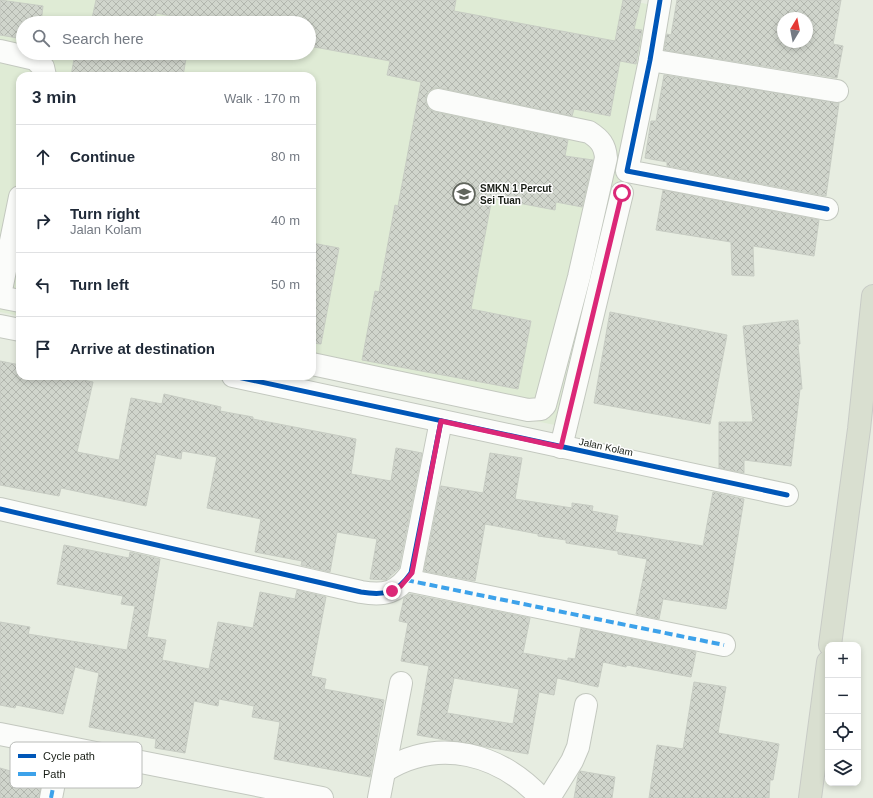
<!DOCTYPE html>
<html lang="en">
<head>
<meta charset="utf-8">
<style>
  :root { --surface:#fff; --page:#f2f2f3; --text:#1f2937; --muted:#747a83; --line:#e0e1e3 }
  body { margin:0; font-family:Helvetica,sans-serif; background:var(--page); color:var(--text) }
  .controls { position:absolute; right:12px; bottom:12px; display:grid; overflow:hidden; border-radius:8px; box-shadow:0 2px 6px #0003 }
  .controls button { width:36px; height:36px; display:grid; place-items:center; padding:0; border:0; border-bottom:1px solid var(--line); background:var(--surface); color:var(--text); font:20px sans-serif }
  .compass { position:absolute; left:777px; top:12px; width:36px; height:36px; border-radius:50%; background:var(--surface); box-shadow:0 2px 6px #0003; rotate:10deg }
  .stop { position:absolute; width:12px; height:12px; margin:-9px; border:3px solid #db2777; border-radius:50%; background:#fff }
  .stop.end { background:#db2777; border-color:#fff; box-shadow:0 1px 4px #0008 }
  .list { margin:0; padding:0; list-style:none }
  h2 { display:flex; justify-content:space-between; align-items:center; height:52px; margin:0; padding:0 16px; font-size:17px }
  h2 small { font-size:13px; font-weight:400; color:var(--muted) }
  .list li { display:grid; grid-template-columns:26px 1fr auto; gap:12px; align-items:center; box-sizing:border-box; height:64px; padding:0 16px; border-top:1px solid var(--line) }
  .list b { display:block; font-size:15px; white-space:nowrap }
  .list p { margin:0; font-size:13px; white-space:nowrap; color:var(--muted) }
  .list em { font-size:13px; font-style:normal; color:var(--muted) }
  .icon { flex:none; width:22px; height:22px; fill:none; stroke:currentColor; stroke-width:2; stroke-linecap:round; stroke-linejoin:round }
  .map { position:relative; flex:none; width:873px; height:798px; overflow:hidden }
  .search { position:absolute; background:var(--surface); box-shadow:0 2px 6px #0003; left:16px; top:16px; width:300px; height:44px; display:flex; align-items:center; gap:10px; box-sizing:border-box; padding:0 14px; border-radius:22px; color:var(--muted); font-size:15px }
  .panel { position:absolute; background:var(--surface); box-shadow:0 2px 6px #0003; left:16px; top:72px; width:300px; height:308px; border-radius:12px }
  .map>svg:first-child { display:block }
</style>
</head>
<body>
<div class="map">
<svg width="873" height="798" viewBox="0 0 873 798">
  <defs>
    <pattern id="building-cross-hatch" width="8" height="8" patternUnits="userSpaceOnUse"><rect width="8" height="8" fill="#d0d5cc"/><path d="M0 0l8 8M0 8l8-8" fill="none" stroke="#b2b6ae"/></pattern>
  </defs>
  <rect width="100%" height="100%" fill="#e7ede1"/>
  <path fill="#dfebd5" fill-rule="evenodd" d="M0 0H628L656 6 565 427 312 376V76H20V316L0 312ZM23 23H309V53H23Z"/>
  <g fill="url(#building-cross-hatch)" stroke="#c7ccc3" fill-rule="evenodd">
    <path d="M0 0 43 6 41 23H23V39L0 35Z"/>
    <path d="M96 0H456L454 11 615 41 623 0H641L634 29 642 30 636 64 620 61 610 116 574 109 572 116 441 88H434L428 92 426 97V104L430 110 435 112 568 140 565 156 593 160 582 207 556 202 555 210 492 198 471 309 531 321 518 389 362 360 375 291 379 292 395 205 398 206 421 82 387 75 390 61 309 46V23H207L156 13 155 23H91Z"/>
    <path d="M677 0H841L833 44 843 46 837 78 664 50 667 34 671 35ZM783 18H807V42H783Z"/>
    <path d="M75 53H187L183 76H71Z"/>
    <path d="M664 75 839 103 826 196 667 166V162L645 158 651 121H656Z"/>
    <path d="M663 190 819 220 814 256 753 246 754 276 732 275 731 242 656 230Z"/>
    <path d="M312 243 339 248 321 344 312 343Z"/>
    <path d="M610 312 727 335 710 424 594 403Z"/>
    <path d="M798 320 800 344H798L802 389H800L791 466 744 460V473L719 468V422H753L743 326Z"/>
    <path d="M0 361 20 365V376H84L83 380 93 382 77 452 119 460 131 398 162 404 164 394 221 407 220 411 253 417V419L356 439 351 474 391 481 396 448 422 453 399 568 386 580 370 579 377 539 337 532 330 572 301 565 302 561 255 552 261 519 207 508 217 457 182 451 181 459 156 454 146 506 61 488 59 496 0 485Z"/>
    <path d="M490 453 522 458 515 499 572 508V503L593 506 592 511 618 516 615 532 703 546 713 492 744 499 726 609 663 599 659 619 636 614 647 559 618 554V551L566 543V540L538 536V534L485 524 475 581 424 571 441 486 483 493Z"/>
    <path d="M64 545 129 558 130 552 160 559 147 637 166 640 162 660 209 669 218 622 253 628 260 592 295 599 297 590 326 597 311 676 326 679 324 689 384 700 370 777 274 759 280 722 252 717 254 706 219 699 218 706 194 701 185 753 155 748 156 739 89 727 99 673 75 667 63 714 16 705 15 708 0 705V622L30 627 28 634 127 650 135 606 121 604 123 596 57 584Z"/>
    <path d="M410 594 530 618 523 653 568 661V658L575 659 581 628 696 652 691 677 627 665 626 667 603 662 598 687 557 678 554 695 539 692 528 754 417 735 429 666 401 661 408 623 399 621 404 598ZM454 678 519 689 513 724 447 713Z"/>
    <path d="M694 682 726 687 718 733 779 744 773 780H770L769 798H649L657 745 683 749Z"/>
    <path d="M0 768 42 780 39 798H0Z"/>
    <path d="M580 771 615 777 612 798H574L578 776Z"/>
  </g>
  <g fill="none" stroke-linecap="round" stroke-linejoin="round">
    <g stroke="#c3c8bf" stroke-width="24">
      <g id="minor">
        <path d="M660 0 650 60 627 171 827 209"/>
        <path d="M0 51 35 59 43 67 45 76"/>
        <path d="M650 60 837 91"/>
        <path d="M0 295 20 197"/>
        <path d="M0 297 20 301"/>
        <path d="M0 326 20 330"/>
        <path d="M312 364 528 410 541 409 545 405 579 277 606 158C605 145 600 139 589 132L438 100"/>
        <path d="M233 376 787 495"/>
        <path d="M561 447 622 193"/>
        <path d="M0 509 361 592C385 596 397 593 411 573L441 421"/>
        <path d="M406 580 724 645"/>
        <path d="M0 734 322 798"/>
        <path d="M386 770C440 737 500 754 541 798"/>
        <path d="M51 798 61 747"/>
        <path d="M379 798 401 683"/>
        <path d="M549 798 572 761 578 747 586 705"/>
      </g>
    </g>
    <g stroke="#c8cbc6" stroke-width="24">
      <g id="highway">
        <path d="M830 645 859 429 873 296"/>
        <path d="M810 798 828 662"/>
      </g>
    </g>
    <use href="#minor" stroke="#fbfcfa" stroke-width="22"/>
    <use href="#highway" stroke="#d9dfd0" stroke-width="22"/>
    <g stroke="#3da2ea" stroke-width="4" stroke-dasharray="8 4" stroke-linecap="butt">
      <path d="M406 580 724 645"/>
      <path d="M51 798 61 747"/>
    </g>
    <g stroke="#fff" stroke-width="8">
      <g id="cycleway">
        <path d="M660 0 650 60 627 171 827 209"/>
        <path d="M233 376 787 495"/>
        <path d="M0 509 361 592C385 596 397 593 411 573L441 421"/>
      </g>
    </g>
    <use href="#cycleway" stroke="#0057b8" stroke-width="5"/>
  </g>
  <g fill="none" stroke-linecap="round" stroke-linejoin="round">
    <path stroke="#db2777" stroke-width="5" d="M392 591 401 586 412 573 441 421 561 447 622 193"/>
  </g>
  <defs>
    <g id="school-ring" transform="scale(1.15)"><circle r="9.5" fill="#fff" stroke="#60655c" stroke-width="1.5"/><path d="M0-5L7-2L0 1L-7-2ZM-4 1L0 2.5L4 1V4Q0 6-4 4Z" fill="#60655c"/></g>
  </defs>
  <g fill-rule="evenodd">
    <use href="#school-ring" x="464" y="194"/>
  </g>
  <g text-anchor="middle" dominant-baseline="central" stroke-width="3" stroke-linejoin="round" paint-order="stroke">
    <g font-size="10" font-weight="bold" fill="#171c14" stroke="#fff" text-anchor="start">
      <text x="480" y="188">SMKN 1 Percut<tspan x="480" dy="12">Sei Tuan</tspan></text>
    </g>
    <g font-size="10" fill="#171c14" stroke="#fff">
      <text transform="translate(606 447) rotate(12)">Jalan Kolam</text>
    </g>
  </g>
  <rect x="10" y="742" width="132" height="46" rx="6" fill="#fff" stroke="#b9bbb8" stroke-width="1"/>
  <rect x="18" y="754" width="18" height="4" fill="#0057b8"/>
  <rect x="18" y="772" width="18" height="4" fill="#3da2ea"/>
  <g font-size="11" fill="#171c14">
    <text x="43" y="760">Cycle path</text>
    <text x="43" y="778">Path</text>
  </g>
</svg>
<div class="controls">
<button>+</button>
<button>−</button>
<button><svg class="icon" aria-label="locate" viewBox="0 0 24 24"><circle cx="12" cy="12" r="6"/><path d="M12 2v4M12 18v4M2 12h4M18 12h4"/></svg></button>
<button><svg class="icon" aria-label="layers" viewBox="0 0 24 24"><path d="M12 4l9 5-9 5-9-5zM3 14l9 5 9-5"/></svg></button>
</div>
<svg class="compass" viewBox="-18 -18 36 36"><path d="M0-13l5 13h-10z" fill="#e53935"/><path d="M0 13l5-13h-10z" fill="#747a83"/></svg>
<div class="stop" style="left:622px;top:193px"></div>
<div class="stop end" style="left:392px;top:591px"></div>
<div class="search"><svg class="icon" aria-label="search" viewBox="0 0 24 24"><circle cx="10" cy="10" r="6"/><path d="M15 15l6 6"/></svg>Search here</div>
<section class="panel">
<h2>3 min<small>Walk · 170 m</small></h2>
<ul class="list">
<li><svg class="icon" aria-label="ahead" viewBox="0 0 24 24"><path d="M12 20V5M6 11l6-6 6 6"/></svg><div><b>Continue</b></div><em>80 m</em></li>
<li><svg class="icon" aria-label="right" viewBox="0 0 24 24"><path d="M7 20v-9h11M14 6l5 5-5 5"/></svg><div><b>Turn right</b><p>Jalan Kolam</p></div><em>40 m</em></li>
<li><svg class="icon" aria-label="left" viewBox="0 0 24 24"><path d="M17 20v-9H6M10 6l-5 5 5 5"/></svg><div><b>Turn left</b></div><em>50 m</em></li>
<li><svg class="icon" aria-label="arrive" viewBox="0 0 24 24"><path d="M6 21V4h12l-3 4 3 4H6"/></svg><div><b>Arrive at destination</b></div></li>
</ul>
</section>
</div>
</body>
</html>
